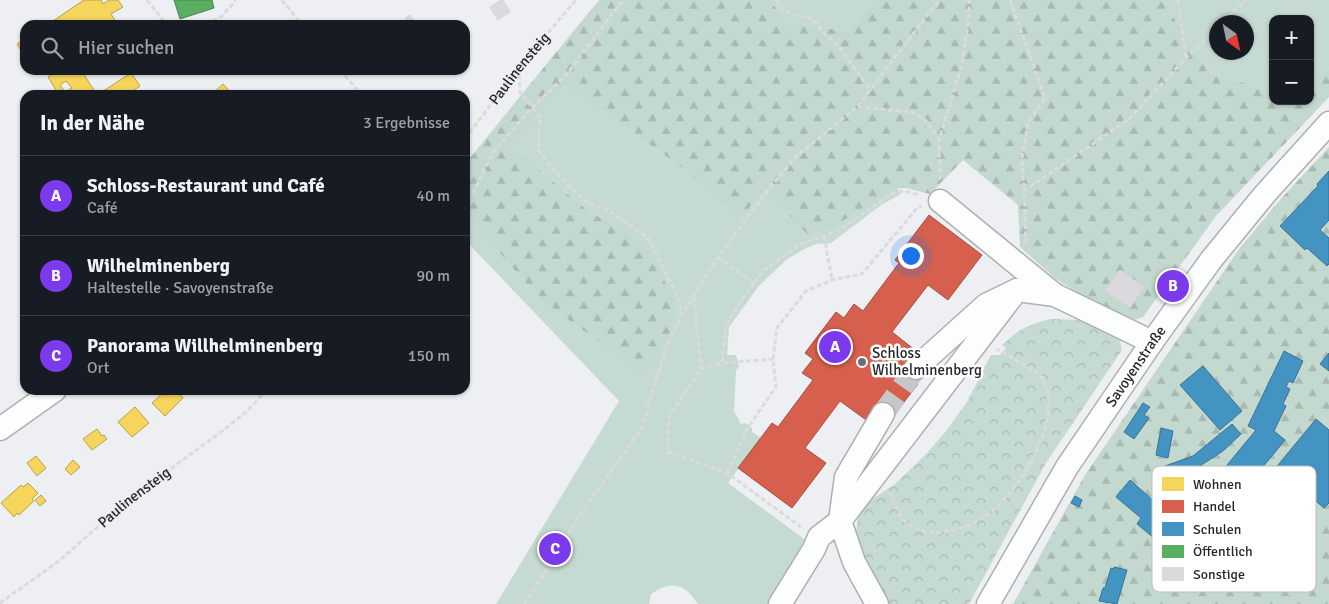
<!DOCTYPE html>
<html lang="de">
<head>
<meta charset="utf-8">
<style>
  :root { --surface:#171b24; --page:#242831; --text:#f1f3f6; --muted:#9ea1a6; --line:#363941; --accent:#7c3aed }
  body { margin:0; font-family:Signika,sans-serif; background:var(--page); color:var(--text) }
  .controls { position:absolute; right:15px; top:15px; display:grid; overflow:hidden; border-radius:10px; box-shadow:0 1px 4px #0004 }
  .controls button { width:45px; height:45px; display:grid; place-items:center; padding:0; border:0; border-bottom:1px solid var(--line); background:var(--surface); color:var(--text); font:25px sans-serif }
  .compass { position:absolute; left:1209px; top:15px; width:45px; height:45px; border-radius:50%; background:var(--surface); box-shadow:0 1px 4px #0004; rotate:147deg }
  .you { position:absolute; left:910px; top:255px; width:18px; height:18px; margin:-12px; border:4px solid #fff; border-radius:50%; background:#1a73e8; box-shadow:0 0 0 8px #1a73e833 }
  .badge { display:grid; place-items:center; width:32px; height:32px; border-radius:50%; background:var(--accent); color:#fff; font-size:16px; font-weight:700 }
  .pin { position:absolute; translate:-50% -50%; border:2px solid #fff; box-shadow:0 1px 5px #0006 }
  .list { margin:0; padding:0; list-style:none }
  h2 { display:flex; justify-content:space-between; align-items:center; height:65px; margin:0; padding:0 20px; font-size:21px }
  h2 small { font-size:16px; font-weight:400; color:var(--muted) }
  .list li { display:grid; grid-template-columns:32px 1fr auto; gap:15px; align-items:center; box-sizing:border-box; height:80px; padding:0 20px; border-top:1px solid var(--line) }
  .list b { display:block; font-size:19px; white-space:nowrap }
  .list p { margin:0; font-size:16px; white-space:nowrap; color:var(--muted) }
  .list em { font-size:16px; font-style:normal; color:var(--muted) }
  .icon { flex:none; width:28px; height:28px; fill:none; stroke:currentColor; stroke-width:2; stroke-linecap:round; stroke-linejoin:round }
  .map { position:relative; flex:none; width:1329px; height:604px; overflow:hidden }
  .search { position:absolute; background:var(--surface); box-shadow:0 1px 4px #0004; left:20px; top:20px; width:450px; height:55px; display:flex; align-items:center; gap:12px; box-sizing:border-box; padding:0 18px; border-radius:15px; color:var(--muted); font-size:19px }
  .panel { position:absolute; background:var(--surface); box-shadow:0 1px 4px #0004; left:20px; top:90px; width:450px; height:305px; border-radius:15px }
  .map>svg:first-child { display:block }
</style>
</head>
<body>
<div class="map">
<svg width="1329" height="604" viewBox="0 0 1329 604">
  <defs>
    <pattern id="forest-firs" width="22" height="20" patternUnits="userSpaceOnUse" patternTransform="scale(1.25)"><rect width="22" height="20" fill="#c3d8ce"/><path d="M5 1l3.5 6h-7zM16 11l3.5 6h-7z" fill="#a7b9b1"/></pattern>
    <pattern id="park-crowns" width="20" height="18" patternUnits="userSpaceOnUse" patternTransform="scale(1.25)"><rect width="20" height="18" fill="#c5dad1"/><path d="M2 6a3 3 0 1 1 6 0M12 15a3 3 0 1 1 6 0" fill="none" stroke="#a9bbb3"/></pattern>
  </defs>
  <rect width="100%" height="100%" fill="#edeff2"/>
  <g fill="#c5dad1" fill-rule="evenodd">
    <path d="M770 0H875L848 31 785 23Z"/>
    <path d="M1162 0H1329V68L1310 86V19H1273V92L1210 73ZM1216 22H1246V52H1216Z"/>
    <path d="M565 86 680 166 741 219 764 188H897L901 194 881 205 831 243 821 244 819 243 804 249 786 260 759 286 729 327 727 355H735L737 358 739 367 736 370 734 411 741 424 745 423 752 428V432L761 438 728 483 807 541 774 604H698C684 583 672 580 651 594L649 604H496L619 401 465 240V213L539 298 644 241 588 211 508 143Z"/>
  </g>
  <g fill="url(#forest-firs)">
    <path d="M599 0H770L786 23 848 31 875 0H1162L1210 73 1273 92V101H1310V86L1329 68V97L1216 216 1143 317 1128 322 1088 300 1055 278 1020 247 1018 205 963 160 930 194 906 188 892 189 839 223 808 235 764 188 741 219 680 166 565 86 509 144 588 211 644 241 675 301 671 331 642 373 539 298 465 213V164Z"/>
    <path d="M1329 147V604H1013L1085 475 1239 249 1279 201Z"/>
  </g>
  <path fill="url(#park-crowns)" d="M1051 319 1084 320 1122 339 1120 342 1122 350 1046 463 969 604H886L855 540 859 510 869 501 895 484 927 453 947 430 967 402 991 355H1000L1006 348 1002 345C1021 328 1027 325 1051 319Z"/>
  <g fill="#f6d55c" stroke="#b8a14d" fill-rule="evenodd">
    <path d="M84 0H101L103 4 109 0H118L123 7 111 14 118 25H47Z"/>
    <path d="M25 39V57L17 44Z"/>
    <path d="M53 70H81L97 95 131 73 140 86 127 95H89L88 94 86 95H59L48 77 54 72ZM66 81 72 88 65 92 60 85Z"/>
    <path d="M223 84 233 95H211Z"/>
    <path d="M166 390H176L183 398 165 416 152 403Z"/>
    <path d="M135 407 149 423 132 437 118 422Z"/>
    <path d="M97 429 102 436 104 435 107 439 92 450 83 439Z"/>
    <path d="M36 456 46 468 37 476 27 463Z"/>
    <path d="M73 460 80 467 71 475 65 469Z"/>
    <path d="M28 483 38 493 32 499 34 501 19 515 17 513 14 517 1 503 21 485 23 487Z"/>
    <path d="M41 495 46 501 40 506 35 500Z"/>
  </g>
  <path fill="#d6604d" stroke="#a14f42" d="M929 215 982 255 948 300 928 285 892 332 920 354 921 372 914 381 918 384 897 411 894 408 887 417 869 422 840 401 805 448 826 463 792 508 738 468 772 423 778 427 813 380 802 373 813 359 805 353 836 312 844 318 854 304 863 311 899 263 895 260Z"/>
  <g fill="#4393c3" stroke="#3a7395">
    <path d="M1329 171V220L1320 230 1329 238V264L1327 266 1307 248 1305 250 1280 226 1318 186 1317 184Z"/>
    <path d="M1284 351 1303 361 1293 383 1289 381 1286 387 1290 389 1283 404 1286 406 1274 431 1285 440 1215 525 1207 519 1204 523 1207 525 1188 548 1185 546 1179 553 1175 550 1172 553 1137 524 1141 518 1116 497 1130 480 1155 502 1161 495 1186 516 1210 486 1198 477 1218 466 1223 470 1256 430 1248 426Z"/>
    <path d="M1329 353V371L1320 364Z"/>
    <path d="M1203 366 1242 411 1220 430 1180 385Z"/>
    <path d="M1143 403 1150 407 1144 415 1149 418 1134 439 1124 432Z"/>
    <path d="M1316 419 1329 430V503L1324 508 1310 496 1309 498 1305 495 1304 482 1310 475 1305 465 1284 489 1299 501 1294 534 1255 503 1246 514 1253 519 1259 512 1296 542 1267 577 1248 564 1263 544 1238 523 1226 538 1221 534Z"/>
    <path d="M1232 424 1241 434 1223 451 1192 471 1168 478 1165 466 1193 456Z"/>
    <path d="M1161 428 1173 431 1168 458 1156 455Z"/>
    <path d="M1075 496 1082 500 1079 507 1071 503Z"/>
    <path d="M1114 567 1127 570 1117 604 1099 601 1103 588H1105L1111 568 1114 569Z"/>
  </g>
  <path fill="#5aae61" stroke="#4a8650" d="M174 0H212L214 8 180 19Z"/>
  <g fill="#dbd8de" stroke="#d5d6d8">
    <path d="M501 0H503L510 12 498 20 490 7Z"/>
    <path d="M410 15 417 25H410L405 18Z"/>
    <path d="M1120 270 1144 287 1130 308 1105 290Z"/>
  </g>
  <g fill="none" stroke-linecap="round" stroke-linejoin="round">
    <path stroke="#c5c7ca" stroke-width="22" stroke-dasharray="22 11" stroke-linecap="butt" d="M883 414 916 368"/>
    <g stroke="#adafb1" stroke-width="25">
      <g id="minor">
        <path d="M940 201 1055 295"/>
        <path d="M916 368 986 305 1017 290 1055 295 1152 342"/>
        <path d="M0 429 55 390"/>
        <path d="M780 604 814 549 819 537 840 521 1017 290"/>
        <path d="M877 604 854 562 840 521 846 477 883 414"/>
        <path id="s3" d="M988 604 1067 467 1152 342 1211 260 1265 194 1329 123"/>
      </g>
    </g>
    <g stroke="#dadbdc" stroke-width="3" stroke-dasharray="5 2.5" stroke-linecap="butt">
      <path d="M147 0 167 25"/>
      <path d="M282 0 302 25"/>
      <path d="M776 0 783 9 791 14 810 18 817 23 821 31 838 45 871 91"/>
      <path d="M1010 0 1045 98 1028 123 1022 158 1024 191"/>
      <path d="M1178 0 1186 58"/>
      <path d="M1222 22 1246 0"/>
      <path d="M206 25 222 16 236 0"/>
      <path d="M519 67 520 92 540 117 538 150 565 183 588 203 608 210 648 238 680 301 681 315"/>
      <path d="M340 70 362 95"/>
      <path d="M858 107 912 112 925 120 939 139"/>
      <path id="s1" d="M465 139 519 67 576 0"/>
      <path d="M940 180 939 140 961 68 969 18V0"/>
      <path d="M465 192 473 193 493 152 532 108 567 74 619 5 625 0"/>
      <path d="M824 236 832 280"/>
      <path d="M1026 244 1024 191 1129 119 1186 58 1216 28"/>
      <path d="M718 257 754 283 763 271 800 244 824 236 842 228 893 193 905 191 920 195"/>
      <path d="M754 283 738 305 726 327 722 363 773 359"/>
      <path d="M694 297 701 369 669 417 668 452 727 473 801 527"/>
      <path d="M701 369 722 363"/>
      <path d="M727 473 749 426 776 387 773 359 777 328 806 291 832 280 862 274 918 207 922 206"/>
      <path d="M889 492C894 500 898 515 906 522 931 543 970 529 993 510 1023 485 1070 410 1038 373L997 349"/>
      <path id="s2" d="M0 603 59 561 127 501 229 426 246 412 267 390"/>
      <path d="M524 604 558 552 579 516 643 427 654 384 669 341 681 316 718 257 767 191 797 156 857 107 939 0"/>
    </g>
    <use href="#minor" stroke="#fcfdfd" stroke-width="22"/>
  </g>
  <circle fill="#6c6d6f" stroke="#fff" stroke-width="2" cx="862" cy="362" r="5"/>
  <g text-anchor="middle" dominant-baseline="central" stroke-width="5" stroke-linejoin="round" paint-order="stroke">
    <g font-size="15" fill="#262729" stroke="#fff">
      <text stroke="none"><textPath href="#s1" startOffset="89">Paulinensteig</textPath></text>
      <text stroke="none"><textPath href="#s3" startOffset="280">Savoyenstraße</textPath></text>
      <text stroke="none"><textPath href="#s2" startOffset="171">Paulinensteig</textPath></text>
    </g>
    <g font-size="15" fill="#262729" stroke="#fff" text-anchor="start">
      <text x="872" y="353">Schloss<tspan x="872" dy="17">Wilhelminenberg</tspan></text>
    </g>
  </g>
  <rect x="1152" y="466" width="164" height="126" rx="8" fill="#fff" stroke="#bebebf" stroke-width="1"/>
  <rect x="1162" y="477" width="22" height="14" fill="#f6d55c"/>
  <rect x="1162" y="500" width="22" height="13" fill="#d6604d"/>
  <rect x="1162" y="522" width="22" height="14" fill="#4393c3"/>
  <rect x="1162" y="545" width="22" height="13" fill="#5aae61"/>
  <rect x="1162" y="567" width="22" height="14" fill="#dbd8de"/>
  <g font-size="14" fill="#262729">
    <text x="1193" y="489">Wohnen</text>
    <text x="1193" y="511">Handel</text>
    <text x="1193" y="534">Schulen</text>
    <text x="1193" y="556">Öffentlich</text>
    <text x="1193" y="579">Sonstige</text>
  </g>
</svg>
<div class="controls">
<button>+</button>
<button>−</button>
</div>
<svg class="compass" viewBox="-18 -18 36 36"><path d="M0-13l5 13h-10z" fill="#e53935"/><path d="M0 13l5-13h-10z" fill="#9ea1a6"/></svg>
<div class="you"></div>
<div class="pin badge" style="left:835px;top:347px">A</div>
<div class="pin badge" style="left:1173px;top:286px">B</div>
<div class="pin badge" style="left:555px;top:549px">C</div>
<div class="search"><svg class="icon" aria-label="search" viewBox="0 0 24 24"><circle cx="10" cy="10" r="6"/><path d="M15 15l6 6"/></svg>Hier suchen</div>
<section class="panel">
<h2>In der Nähe<small>3 Ergebnisse</small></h2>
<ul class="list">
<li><span class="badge">A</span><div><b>Schloss-Restaurant und Café</b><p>Café</p></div><em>40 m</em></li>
<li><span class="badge">B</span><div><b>Wilhelminenberg</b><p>Haltestelle · Savoyenstraße</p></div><em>90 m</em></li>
<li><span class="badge">C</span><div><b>Panorama Willhelminenberg</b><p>Ort</p></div><em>150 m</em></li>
</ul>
</section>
</div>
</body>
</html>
